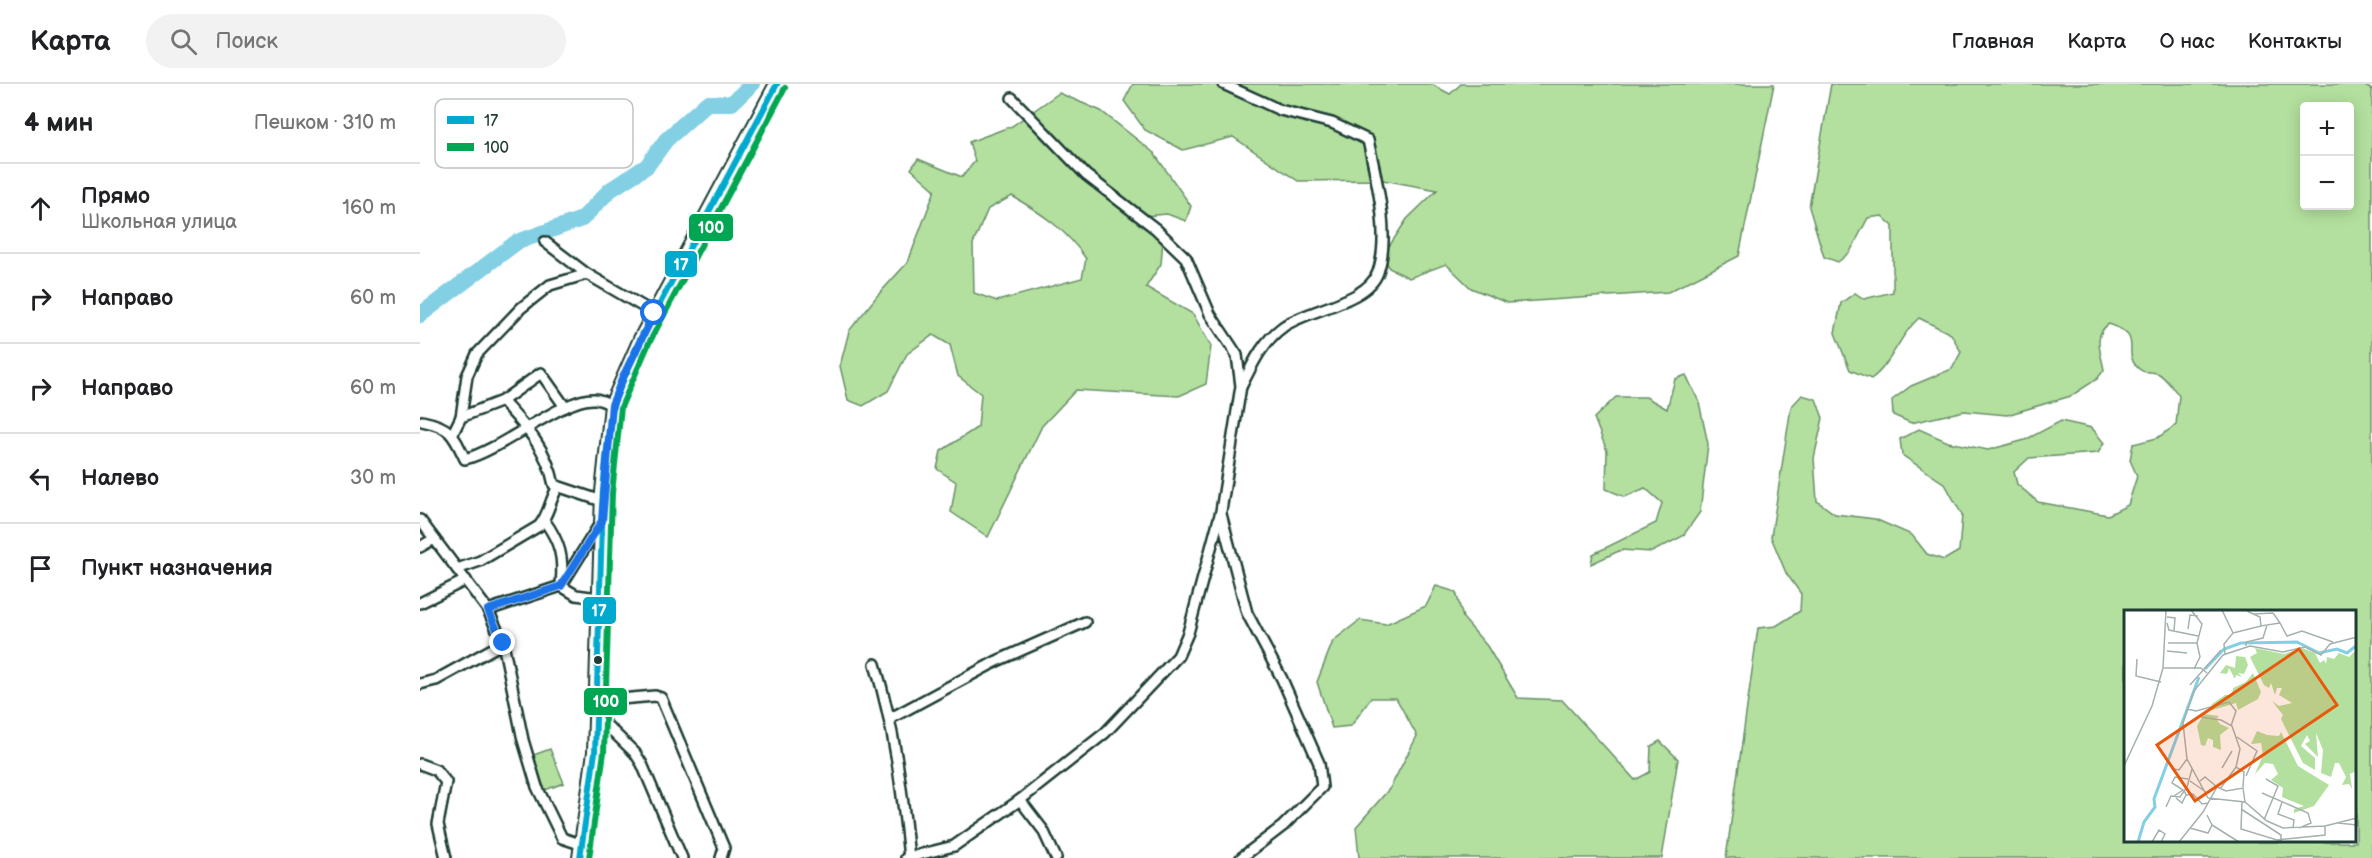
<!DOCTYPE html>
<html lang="ru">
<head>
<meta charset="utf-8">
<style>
  :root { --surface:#fff; --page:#f2f2f2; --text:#202124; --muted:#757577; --line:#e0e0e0 }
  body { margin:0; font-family:"Balsamiq Sans",sans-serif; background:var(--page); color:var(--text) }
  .controls { position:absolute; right:18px; top:18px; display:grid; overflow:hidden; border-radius:6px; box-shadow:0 3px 15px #0003 }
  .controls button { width:54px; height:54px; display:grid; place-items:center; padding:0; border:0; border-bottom:2px solid var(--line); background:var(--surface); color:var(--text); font:30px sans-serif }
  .stop { position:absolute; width:18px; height:18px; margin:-14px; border:4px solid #1a73e8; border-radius:50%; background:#fff }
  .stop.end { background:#1a73e8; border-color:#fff; box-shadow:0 2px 6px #0008 }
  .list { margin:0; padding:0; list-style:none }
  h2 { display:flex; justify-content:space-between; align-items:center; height:78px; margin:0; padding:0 24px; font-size:26px }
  h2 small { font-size:20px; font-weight:400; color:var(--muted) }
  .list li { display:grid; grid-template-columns:39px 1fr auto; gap:18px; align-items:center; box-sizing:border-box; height:90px; padding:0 24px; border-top:2px solid var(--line) }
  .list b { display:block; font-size:22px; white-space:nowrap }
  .list p { margin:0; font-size:20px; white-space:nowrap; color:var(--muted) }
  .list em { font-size:20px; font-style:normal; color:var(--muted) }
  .icon { flex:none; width:33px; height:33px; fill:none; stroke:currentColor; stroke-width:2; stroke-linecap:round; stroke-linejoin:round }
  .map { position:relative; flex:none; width:1952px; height:774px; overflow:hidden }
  header { display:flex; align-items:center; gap:36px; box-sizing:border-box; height:84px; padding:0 30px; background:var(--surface); border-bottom:2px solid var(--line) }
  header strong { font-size:28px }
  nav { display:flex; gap:33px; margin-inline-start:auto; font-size:21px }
  .search { width:420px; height:54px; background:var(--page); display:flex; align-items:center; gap:15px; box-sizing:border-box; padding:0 21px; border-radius:33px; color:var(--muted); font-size:22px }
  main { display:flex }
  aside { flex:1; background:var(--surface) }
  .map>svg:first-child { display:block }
</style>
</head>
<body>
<header>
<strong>Карта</strong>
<div class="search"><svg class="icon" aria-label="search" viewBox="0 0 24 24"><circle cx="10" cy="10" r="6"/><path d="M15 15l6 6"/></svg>Поиск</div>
<nav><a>Главная</a><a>Карта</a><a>О нас</a><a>Контакты</a></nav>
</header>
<main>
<aside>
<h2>4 мин<small>Пешком · 310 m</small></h2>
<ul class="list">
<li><svg class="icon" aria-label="ahead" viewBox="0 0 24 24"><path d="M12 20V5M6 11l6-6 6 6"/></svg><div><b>Прямо</b><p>Школьная улица</p></div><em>160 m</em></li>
<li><svg class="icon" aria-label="right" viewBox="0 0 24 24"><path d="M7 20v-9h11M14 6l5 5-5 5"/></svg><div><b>Направо</b></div><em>60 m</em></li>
<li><svg class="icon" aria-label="right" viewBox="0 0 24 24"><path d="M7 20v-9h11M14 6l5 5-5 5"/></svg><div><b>Направо</b></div><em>60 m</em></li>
<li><svg class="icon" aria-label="left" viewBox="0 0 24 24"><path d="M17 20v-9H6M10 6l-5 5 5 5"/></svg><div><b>Налево</b></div><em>30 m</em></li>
<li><svg class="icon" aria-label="arrive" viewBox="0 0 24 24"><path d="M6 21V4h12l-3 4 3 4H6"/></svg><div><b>Пункт назначения</b></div></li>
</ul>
</aside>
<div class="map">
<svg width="1952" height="774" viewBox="0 0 1952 774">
  <rect width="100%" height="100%" fill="#fff"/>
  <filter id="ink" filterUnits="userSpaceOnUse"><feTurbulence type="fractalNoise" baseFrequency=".0167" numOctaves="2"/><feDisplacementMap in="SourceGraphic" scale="12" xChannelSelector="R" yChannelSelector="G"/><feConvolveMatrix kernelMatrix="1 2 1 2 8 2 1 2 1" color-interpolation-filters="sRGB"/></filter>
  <g filter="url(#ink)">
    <g fill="#b3e09e" stroke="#698e69" stroke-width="1.5" fill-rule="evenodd">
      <path d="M713 0H1011L1030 10 1041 0H1354L1319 172 1248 208 1087 219 1051 204 1026 180 989 194 969 184 964 170 987 135 1017 106 963 96 878 97 813 53 763 66 725 46 704 17Z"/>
      <path d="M1411 0H1942L1952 6V774H1306L1338 544 1356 542 1380 527 1381 510 1366 489 1351 453 1371 323 1382 311 1396 315 1403 334 1394 374 1397 417 1415 430 1455 435 1492 451 1507 470 1524 476 1539 467 1542 431 1525 400 1482 371 1480 355 1499 345 1528 358 1568 366 1605 356 1641 337 1672 344 1684 359 1678 369 1609 374 1594 388 1597 400 1618 418 1688 431 1708 421 1717 392 1710 376 1713 360 1737 354 1756 341 1759 311C1753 305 1746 294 1739 290 1730 286 1724 291 1717 283 1701 266 1726 253 1689 240 1672 251 1681 268 1684 286L1677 295 1651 312 1587 331 1544 327 1491 339 1473 331 1472 316 1491 302 1532 285 1541 268 1531 250 1499 234C1478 252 1473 279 1451 295L1430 286 1415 249 1421 219 1435 209 1444 215 1473 208V142L1462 132 1448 134 1430 168 1418 178 1404 173 1389 123ZM1884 22H1930V122H1884ZM1706 528H1936V758H1706Z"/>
      <path d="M639 9 681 27 734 69 771 122 766 137 747 130 712 133 743 155 741 180 726 203 773 230 791 262 786 300 759 312 656 306 622 342 568 453 531 428 536 398 517 385 521 367 558 343 561 310 538 292 530 261 513 251 487 270 468 307 443 322 428 316 420 282 429 247 457 212 488 178 515 106 491 85 498 75 542 93 555 77 549 58 592 42ZM592 112C621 129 647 146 666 175L662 194 577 217 554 209 553 160 568 125Z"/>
      <path d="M1266 291 1279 318 1288 360 1280 428 1263 452 1232 468 1201 466 1171 480 1173 470 1236 439 1242 419 1225 404 1205 413 1186 405 1187 367 1174 334 1196 313H1226L1247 325 1255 295Z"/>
      <path d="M1016 502 1036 508 1043 534 1067 562 1098 614 1142 616 1215 696 1230 688 1231 662 1240 657 1258 675 1242 774H939L936 743 970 704 997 652 976 614H951L931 642 912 644 897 598 913 557 940 536 966 540 1006 522Z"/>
      <path d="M130 665 144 699 125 706 111 672Z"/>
    </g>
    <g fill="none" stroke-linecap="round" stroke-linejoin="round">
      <path stroke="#83cfe3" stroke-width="16" d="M0 231 97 158 162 135 190 106 227 82 246 56 287 19H312L332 0"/>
      <g stroke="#1f3d34" stroke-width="14">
        <g id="street">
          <path d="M803 0 860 26 912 39 948 56C956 94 971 150 958 188 948 218 889 225 864 242 843 257 833 279 822 301"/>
          <path d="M592 14 666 91 736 145 766 174 790 230 817 271 821 302 801 427 768 549 758 572 685 649 600 716"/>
          <path d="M125 158 167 190 234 229"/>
          <path d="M82 317C107 344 127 365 134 401L182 417"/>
          <path d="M41 333 47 292 57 270 101 224 130 201 167 190"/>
          <path d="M2 337C31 343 33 350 45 375 82 366 145 312 175 315 180 315 187 319 192 321"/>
          <path d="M33 349 41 333 82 317 121 289 145 323"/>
          <path d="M801 430 827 529 862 595 899 679 902 703 863 742 821 774"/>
          <path d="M0 436 68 526"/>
          <path d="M124 436C140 458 144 474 141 500"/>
          <path d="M0 463 14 455"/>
          <path d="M37 485 60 477 119 442C129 431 130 415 138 403"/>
          <path d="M141 502 181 438"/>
          <path d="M141 502 156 511 179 514"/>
          <path d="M0 519 46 496"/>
          <path d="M83 559 103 656 117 703 142 754 163 761"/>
          <path d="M455 580C475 647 482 705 489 774"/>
          <path d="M0 600 16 596 83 559 68 526 141 502"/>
          <path d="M177 617 235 612 241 614 304 764 301 774"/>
          <path d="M176 631 215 669 222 680 262 774"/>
          <path d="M471 634 577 577 665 538"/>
          <path d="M0 680 16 686 26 698 18 740 26 774"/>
          <path d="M486 774 534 762 600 716 623 746 636 774"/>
        </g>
      </g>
      <g stroke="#1f3d34" stroke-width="18">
        <path id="secondary" d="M160 774 175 668 183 408 192 321 221 255 357 0"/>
      </g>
      <use href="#street" stroke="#fff" stroke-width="9"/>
      <use href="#secondary" stroke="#fff" stroke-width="14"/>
      <g stroke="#fff" stroke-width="10">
        <path id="bus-1" d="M160 774 175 668 183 408 192 321 221 255 357 0"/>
      </g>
      <g stroke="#fff" stroke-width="10">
        <path id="bus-2" d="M169 774 184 668 192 409 201 323 229 259 365 4"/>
      </g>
      <use href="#bus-1" stroke="#00a9ce" stroke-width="6"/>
      <use href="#bus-2" stroke="#00a651" stroke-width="6"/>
    </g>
  </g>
  <g fill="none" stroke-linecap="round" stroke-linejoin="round" filter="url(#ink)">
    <path stroke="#1a73e8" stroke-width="8" d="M83 559 68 526 141 502 182 437 192 321 203 293 234 229"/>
  </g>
  <circle fill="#1f3d34" stroke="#fff" stroke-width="2" cx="178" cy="576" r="5"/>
  <g transform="translate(1704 526)">
    <rect width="232" height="232" fill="#fff"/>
    <path d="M131 38 160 44 178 38 191 43 196 53 200 50 202 54 203 47 210 49 215 43 225 47 232 40 233 154 232 161 226 164 228 179 225 174 218 175 222 167 215 153H211L207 167 197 163 199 140 192 123 194 147 181 134 186 131 183 125 177 136 191 148V160L179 153 157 109 159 105 148 91 155 96 168 93 155 85 158 78H153L151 85 147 73 145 78 140 75 126 47 133 43ZM112 46 121 47 124 55 120 64 114 63 118 67 112 65 111 69 105 58 103 64 96 63 102 55 111 58ZM129 63 137 82 134 89 114 100 112 93 85 101 88 94 101 85H108L109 78 122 72ZM80 104 95 106 92 109 96 114 105 118 96 125 97 140 89 137V130L84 128 81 136 77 135 73 116ZM133 121 143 125 155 126 157 122 174 156 205 175 190 196 170 203V199L180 196 158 187 159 178 147 170 154 164 149 154 141 153 131 164 139 145 137 133 127 134Z" fill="#b3e09e"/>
    <path fill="none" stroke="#83cfe3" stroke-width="3" d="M81 59 100 39 117 33 173 32 195 43 213 39 223 43 233 35M14 232 20 212 31 197 30 189 75 67"/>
    <path fill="none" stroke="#a5b1ae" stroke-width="1.5" d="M42 0 39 58H77L83 63M67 0 78 14 73 33 76 47 70 59M98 0 109 23 100 34 101 44M122 0 125 2 136 7 137 16 156 13 149 3 129 4M43 7 51 8 50 21M43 13 45 20 74 26M156 13 163 26 178 21 209 32M64 19 66 5 74 6M109 23 137 16M44 33H73M122 36V32L139 28 143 15M43 41 63 43M13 49 12 66 37 72M66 75 97 40M63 99 72 101 105 92 112 101 107 116M77 107 97 110 108 116 116 139 112 157M113 127 133 141 122 166M0 156 28 96 39 58M98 158 108 141M50 159 55 160 63 149M66 171 82 182M76 171 81 167 93 177M96 179 112 157 120 162 119 177M138 183 184 203 187 213 175 218M62 185 69 184 78 194 84 193M50 186 59 180 48 173 51 167 64 169M52 188 58 193 62 185 60 180M84 188 63 149 59 113 70 81 99 45 126 36 159 42 181 37 197 45 206 34 233 27M84 188 121 192 143 211 159 218 201 216 233 208M118 192 117 219 153 230 201 225V216M158 192 154 204 170 210 169 218M42 197 47 186 56 187 63 177 68 159M117 199 157 225V232M140 210 154 176 142 169M214 213 233 215M88 215 115 232M66 218 84 223 88 215 83 205M28 232 35 220 41 224 37 232M55 232 79 202 93 177 102 181 119 178 121 192"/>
    <path fill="#e8590c" fill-opacity="0.15" stroke="#e8590c" stroke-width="3" d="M175 39 213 95 71 191 33 135Z"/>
    <rect width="232" height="232" fill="none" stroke="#1f3d34" stroke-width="3"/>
  </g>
  <rect x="15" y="15" width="198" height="69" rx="9" fill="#fff" stroke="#bcc5c2" stroke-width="1.5"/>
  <rect x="27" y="32" width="27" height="8" fill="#00a9ce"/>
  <rect x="27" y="59" width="27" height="8" fill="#00a651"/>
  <g font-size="16" fill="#1f3d34">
    <text x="64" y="42">17</text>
    <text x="64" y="69">100</text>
  </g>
  <g stroke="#fff" stroke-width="2">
    <rect x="268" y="129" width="46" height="29" rx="6" fill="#00a651"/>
    <rect x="244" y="166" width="34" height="28" rx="6" fill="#00a9ce"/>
    <rect x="162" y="512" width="35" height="29" rx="6" fill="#00a9ce"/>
    <rect x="163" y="603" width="45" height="29" rx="6" fill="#00a651"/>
  </g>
  <g font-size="16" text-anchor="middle" font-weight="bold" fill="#fff">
    <text x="291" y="149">100</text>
    <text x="261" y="186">17</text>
    <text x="179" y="532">17</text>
    <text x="186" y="623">100</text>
  </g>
</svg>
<div class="controls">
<button>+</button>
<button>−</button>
</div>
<div class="stop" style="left:234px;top:229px"></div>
<div class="stop end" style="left:83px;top:559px"></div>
</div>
</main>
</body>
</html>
